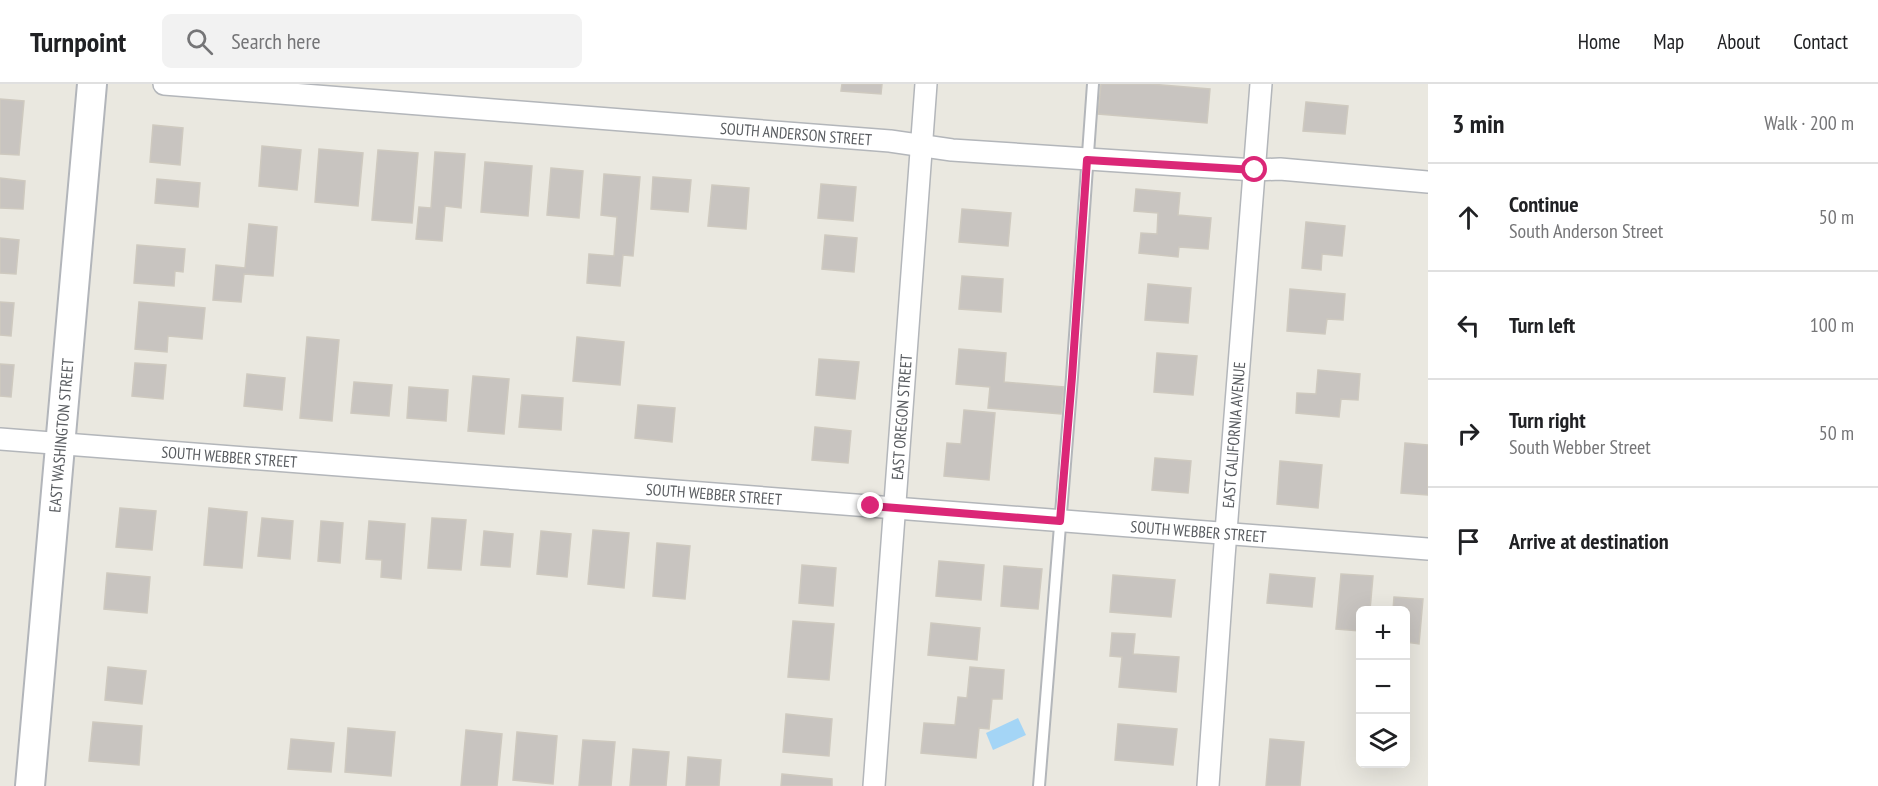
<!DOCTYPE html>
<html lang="en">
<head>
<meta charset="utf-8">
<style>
  :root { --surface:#fff; --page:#f2f2f2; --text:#202124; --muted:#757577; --line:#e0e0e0 }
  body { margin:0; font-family:"PT Sans Narrow",sans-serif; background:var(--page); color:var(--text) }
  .controls { position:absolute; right:18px; bottom:18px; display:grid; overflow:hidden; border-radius:9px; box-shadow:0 6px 24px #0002 }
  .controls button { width:54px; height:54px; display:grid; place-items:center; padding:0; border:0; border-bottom:2px solid var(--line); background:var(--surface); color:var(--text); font:30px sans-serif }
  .stop { position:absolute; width:18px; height:18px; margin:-14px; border:4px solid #db2777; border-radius:50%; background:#fff }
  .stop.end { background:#db2777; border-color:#fff; box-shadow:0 2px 6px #0008 }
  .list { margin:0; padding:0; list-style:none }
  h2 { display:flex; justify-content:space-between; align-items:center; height:78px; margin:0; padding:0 24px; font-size:26px }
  h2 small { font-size:20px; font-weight:400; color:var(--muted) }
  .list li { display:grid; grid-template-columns:39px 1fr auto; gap:18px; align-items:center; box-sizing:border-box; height:108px; padding:0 24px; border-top:2px solid var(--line) }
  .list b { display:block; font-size:22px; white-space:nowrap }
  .list p { margin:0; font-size:20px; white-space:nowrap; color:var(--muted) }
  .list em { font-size:20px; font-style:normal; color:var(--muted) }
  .icon { flex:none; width:33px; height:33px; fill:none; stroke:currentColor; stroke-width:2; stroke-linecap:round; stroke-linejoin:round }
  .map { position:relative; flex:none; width:1428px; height:702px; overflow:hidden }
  header { display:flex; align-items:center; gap:36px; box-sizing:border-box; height:84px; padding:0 30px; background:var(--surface); border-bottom:2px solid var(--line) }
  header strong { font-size:28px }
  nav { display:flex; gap:33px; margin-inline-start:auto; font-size:21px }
  .search { width:420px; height:54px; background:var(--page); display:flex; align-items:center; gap:15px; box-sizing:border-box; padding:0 21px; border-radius:9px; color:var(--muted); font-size:22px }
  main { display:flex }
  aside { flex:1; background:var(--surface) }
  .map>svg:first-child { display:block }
</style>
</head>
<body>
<header>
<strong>Turnpoint</strong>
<div class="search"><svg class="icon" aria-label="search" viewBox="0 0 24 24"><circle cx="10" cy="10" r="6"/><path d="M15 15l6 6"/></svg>Search here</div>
<nav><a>Home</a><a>Map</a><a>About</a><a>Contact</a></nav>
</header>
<main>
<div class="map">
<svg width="1428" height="702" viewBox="0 0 1428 702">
  <rect width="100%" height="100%" fill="#eae8e0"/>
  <path fill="#a4d5f6" d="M1018 634 1026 651 993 666 986 649Z"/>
  <g fill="#c8c4c0" stroke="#cec9bf" stroke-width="1.5">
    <path d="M842 0H882L881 10 841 7Z"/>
    <path d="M1101 0H1150L1210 5 1207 39 1098 30Z"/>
    <path d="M0 15 24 17 19 71 0 70Z"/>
    <path d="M1306 18 1348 22 1345 50 1303 47Z"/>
    <path d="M153 41 183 44 180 81 150 78Z"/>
    <path d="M262 62 301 66 297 106 259 102Z"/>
    <path d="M319 65 363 69 358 122 315 118Z"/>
    <path d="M378 66 418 69 412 139 372 136Z"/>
    <path d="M435 68 465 70 461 124 445 122 442 157 416 155 419 123 431 124Z"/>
    <path d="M485 78 532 82 528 132 481 128Z"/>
    <path d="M551 84 583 87 579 134 547 131Z"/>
    <path d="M604 90 640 93 633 172 623 171 620 202 587 199 589 170 614 172 617 133 601 131Z"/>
    <path d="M653 93 691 96 688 128 651 125Z"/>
    <path d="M0 94 25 97 23 125 0 124Z"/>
    <path d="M157 95 200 99 198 123 155 119Z"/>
    <path d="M821 100 856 103 853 137 818 134Z"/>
    <path d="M712 101 749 104 746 145 708 142Z"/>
    <path d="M1136 105 1180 109 1178 131 1211 134 1208 165 1179 163 1178 173 1139 169 1141 149 1157 150 1158 129 1134 127Z"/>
    <path d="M962 125 1011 129 1008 162 959 158Z"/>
    <path d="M1306 138 1345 142 1342 172 1322 170 1321 186 1302 184Z"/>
    <path d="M249 140 277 143 273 192 244 190 241 218 213 216 216 181 245 184Z"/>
    <path d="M825 151 857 154 854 188 822 185Z"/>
    <path d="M0 154 19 156 16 190 0 189Z"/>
    <path d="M137 161 185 165 183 188 175 187 174 202 134 199Z"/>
    <path d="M962 192 1003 195 1001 228 959 225Z"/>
    <path d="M1148 200 1191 204 1188 239 1145 236Z"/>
    <path d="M1290 205 1345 210 1343 236 1327 235 1325 250 1287 247Z"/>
    <path d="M0 218 14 219 11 252 0 251Z"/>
    <path d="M139 218 205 224 202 255 168 252 167 268 135 265Z"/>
    <path d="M307 253 339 256 332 337 300 334Z"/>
    <path d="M577 253 624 258 620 301 573 297Z"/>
    <path d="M959 265 1006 269 1004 298 1064 303 1061 330 988 324 990 303 956 300Z"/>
    <path d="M1157 269 1197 272 1193 311 1154 308Z"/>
    <path d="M819 275 859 278 855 315 816 311Z"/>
    <path d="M135 279 166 281 163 315 132 312Z"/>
    <path d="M0 280 14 281 11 313 0 312Z"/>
    <path d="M1318 286 1360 290 1358 316 1341 315 1339 333 1296 329 1297 309 1316 310Z"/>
    <path d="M247 290 285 294 282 326 244 322Z"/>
    <path d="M473 292 509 295 504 350 468 347Z"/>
    <path d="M354 298 392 301 389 332 351 329Z"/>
    <path d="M409 303 448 306 446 337 407 334Z"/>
    <path d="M522 311 563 314 561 346 519 343Z"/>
    <path d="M638 321 675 324 672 358 635 354Z"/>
    <path d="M964 326 995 329 989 396 944 392 947 359 961 360Z"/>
    <path d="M815 343 851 347 848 379 812 376Z"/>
    <path d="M1405 359 1428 361V411L1401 409Z"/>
    <path d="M1155 374 1191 377 1188 409 1152 406Z"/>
    <path d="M1280 377 1322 381 1318 424 1277 420Z"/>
    <path d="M120 424 156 427 152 466 116 463Z"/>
    <path d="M209 424 247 428 242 484 204 481Z"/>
    <path d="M262 434 293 437 290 475 258 472Z"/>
    <path d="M432 434 466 436 461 486 428 484Z"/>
    <path d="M321 437 343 439 340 479 318 477Z"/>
    <path d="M369 437 405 440 401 495 381 493 382 476 366 475Z"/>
    <path d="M593 446 629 449 624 504 588 500Z"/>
    <path d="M484 447 513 450 510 483 481 481Z"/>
    <path d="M541 447 571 450 567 493 537 490Z"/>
    <path d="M657 459 690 462 685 515 653 512Z"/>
    <path d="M939 477 984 481 981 516 936 512Z"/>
    <path d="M802 481 836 484 833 522 799 519Z"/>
    <path d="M1004 482 1042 485 1038 525 1001 522Z"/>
    <path d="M107 489 150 493 147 529 104 525Z"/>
    <path d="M1270 490 1315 494 1312 523 1267 519Z"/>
    <path d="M1341 490 1373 492 1370 526H1360V547L1336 545Z"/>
    <path d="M1113 491 1175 496 1171 533 1110 528Z"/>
    <path d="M1394 513 1423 515 1419 560 1406 558V526H1393Z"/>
    <path d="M793 537 834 540 829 596 788 593Z"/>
    <path d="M931 539 980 544 977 576 928 571Z"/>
    <path d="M1112 549 1135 550 1133 570 1179 573 1176 608 1119 603 1122 573 1110 572Z"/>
    <path d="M108 583 146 587 142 620 105 616Z"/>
    <path d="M970 583 1004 586 1002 615H992L989 645 979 644 976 674 921 669 924 639 955 641 958 613 967 614Z"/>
    <path d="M786 630 832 635 829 672 783 668Z"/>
    <path d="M93 638 142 642 139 681 89 677Z"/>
    <path d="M1118 640 1177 645 1173 681 1115 676Z"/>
    <path d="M348 644 395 648 391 692 345 688Z"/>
    <path d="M466 646 502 650 497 702H461Z"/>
    <path d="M517 648 557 652 553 700 513 696Z"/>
    <path d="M291 655 334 659 331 688 288 685Z"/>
    <path d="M1270 655 1304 658 1300 702H1266Z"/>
    <path d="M583 656 615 658 611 702H579Z"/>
    <path d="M633 665 669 668 666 702H630Z"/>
    <path d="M688 673 721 676 719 702H686Z"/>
    <path d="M782 690 832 695V702H781Z"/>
  </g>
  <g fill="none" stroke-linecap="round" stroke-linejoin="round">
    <g stroke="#b3b6ba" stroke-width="14">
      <path id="lane" d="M1039 702 1072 293 1093 0"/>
    </g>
    <g stroke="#b3b6ba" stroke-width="24">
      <g id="street">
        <path id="s1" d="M164 0 890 57 952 66 1255 86 1280 85 1428 98"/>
        <path id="s2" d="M0 355 1428 465"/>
        <path id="s3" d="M874 702 926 0"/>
        <path id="s4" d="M1208 702 1224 473 1261 0"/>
      </g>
    </g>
    <g stroke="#b2b5ba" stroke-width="32">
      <g id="secondary">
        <path id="s5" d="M30 702 92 0"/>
      </g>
    </g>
    <use href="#lane" stroke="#fff" stroke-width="10"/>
    <use href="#street" stroke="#fff" stroke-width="21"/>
    <use href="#secondary" stroke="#fff" stroke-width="28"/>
  </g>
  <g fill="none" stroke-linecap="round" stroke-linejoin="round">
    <path stroke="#db2777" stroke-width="8" d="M871 422 1060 437 1072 293 1087 76 1255 86"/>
  </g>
  <g text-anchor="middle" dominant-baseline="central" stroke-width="6" stroke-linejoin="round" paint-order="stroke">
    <g font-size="16" fill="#595c60" stroke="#fff">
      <text stroke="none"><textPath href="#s1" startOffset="634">SOUTH ANDERSON STREET</textPath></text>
      <text stroke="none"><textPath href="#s3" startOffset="370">EAST OREGON STREET</textPath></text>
      <text stroke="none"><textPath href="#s5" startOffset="352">EAST WASHINGTON STREET</textPath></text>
      <text stroke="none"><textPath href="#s4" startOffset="352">EAST CALIFORNIA AVENUE</textPath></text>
      <text stroke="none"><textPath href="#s2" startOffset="230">SOUTH WEBBER STREET</textPath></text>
      <text stroke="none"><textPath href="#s2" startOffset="716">SOUTH WEBBER STREET</textPath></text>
      <text stroke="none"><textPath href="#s2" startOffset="1202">SOUTH WEBBER STREET</textPath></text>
    </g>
  </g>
</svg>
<div class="controls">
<button>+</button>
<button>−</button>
<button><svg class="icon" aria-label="layers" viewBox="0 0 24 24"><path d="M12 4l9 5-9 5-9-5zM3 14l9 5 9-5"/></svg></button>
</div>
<div class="stop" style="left:1255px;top:86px"></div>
<div class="stop end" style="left:871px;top:422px"></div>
</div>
<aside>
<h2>3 min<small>Walk · 200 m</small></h2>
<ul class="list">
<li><svg class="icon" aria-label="ahead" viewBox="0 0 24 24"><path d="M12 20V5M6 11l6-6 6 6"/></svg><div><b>Continue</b><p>South Anderson Street</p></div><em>50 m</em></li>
<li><svg class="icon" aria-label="left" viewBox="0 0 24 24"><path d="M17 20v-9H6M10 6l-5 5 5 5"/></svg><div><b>Turn left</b></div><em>100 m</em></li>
<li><svg class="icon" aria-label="right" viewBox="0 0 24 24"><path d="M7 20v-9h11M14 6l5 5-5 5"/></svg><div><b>Turn right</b><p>South Webber Street</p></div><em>50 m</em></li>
<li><svg class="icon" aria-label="arrive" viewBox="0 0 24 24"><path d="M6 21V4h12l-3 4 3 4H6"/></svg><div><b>Arrive at destination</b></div></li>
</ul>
</aside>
</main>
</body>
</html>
